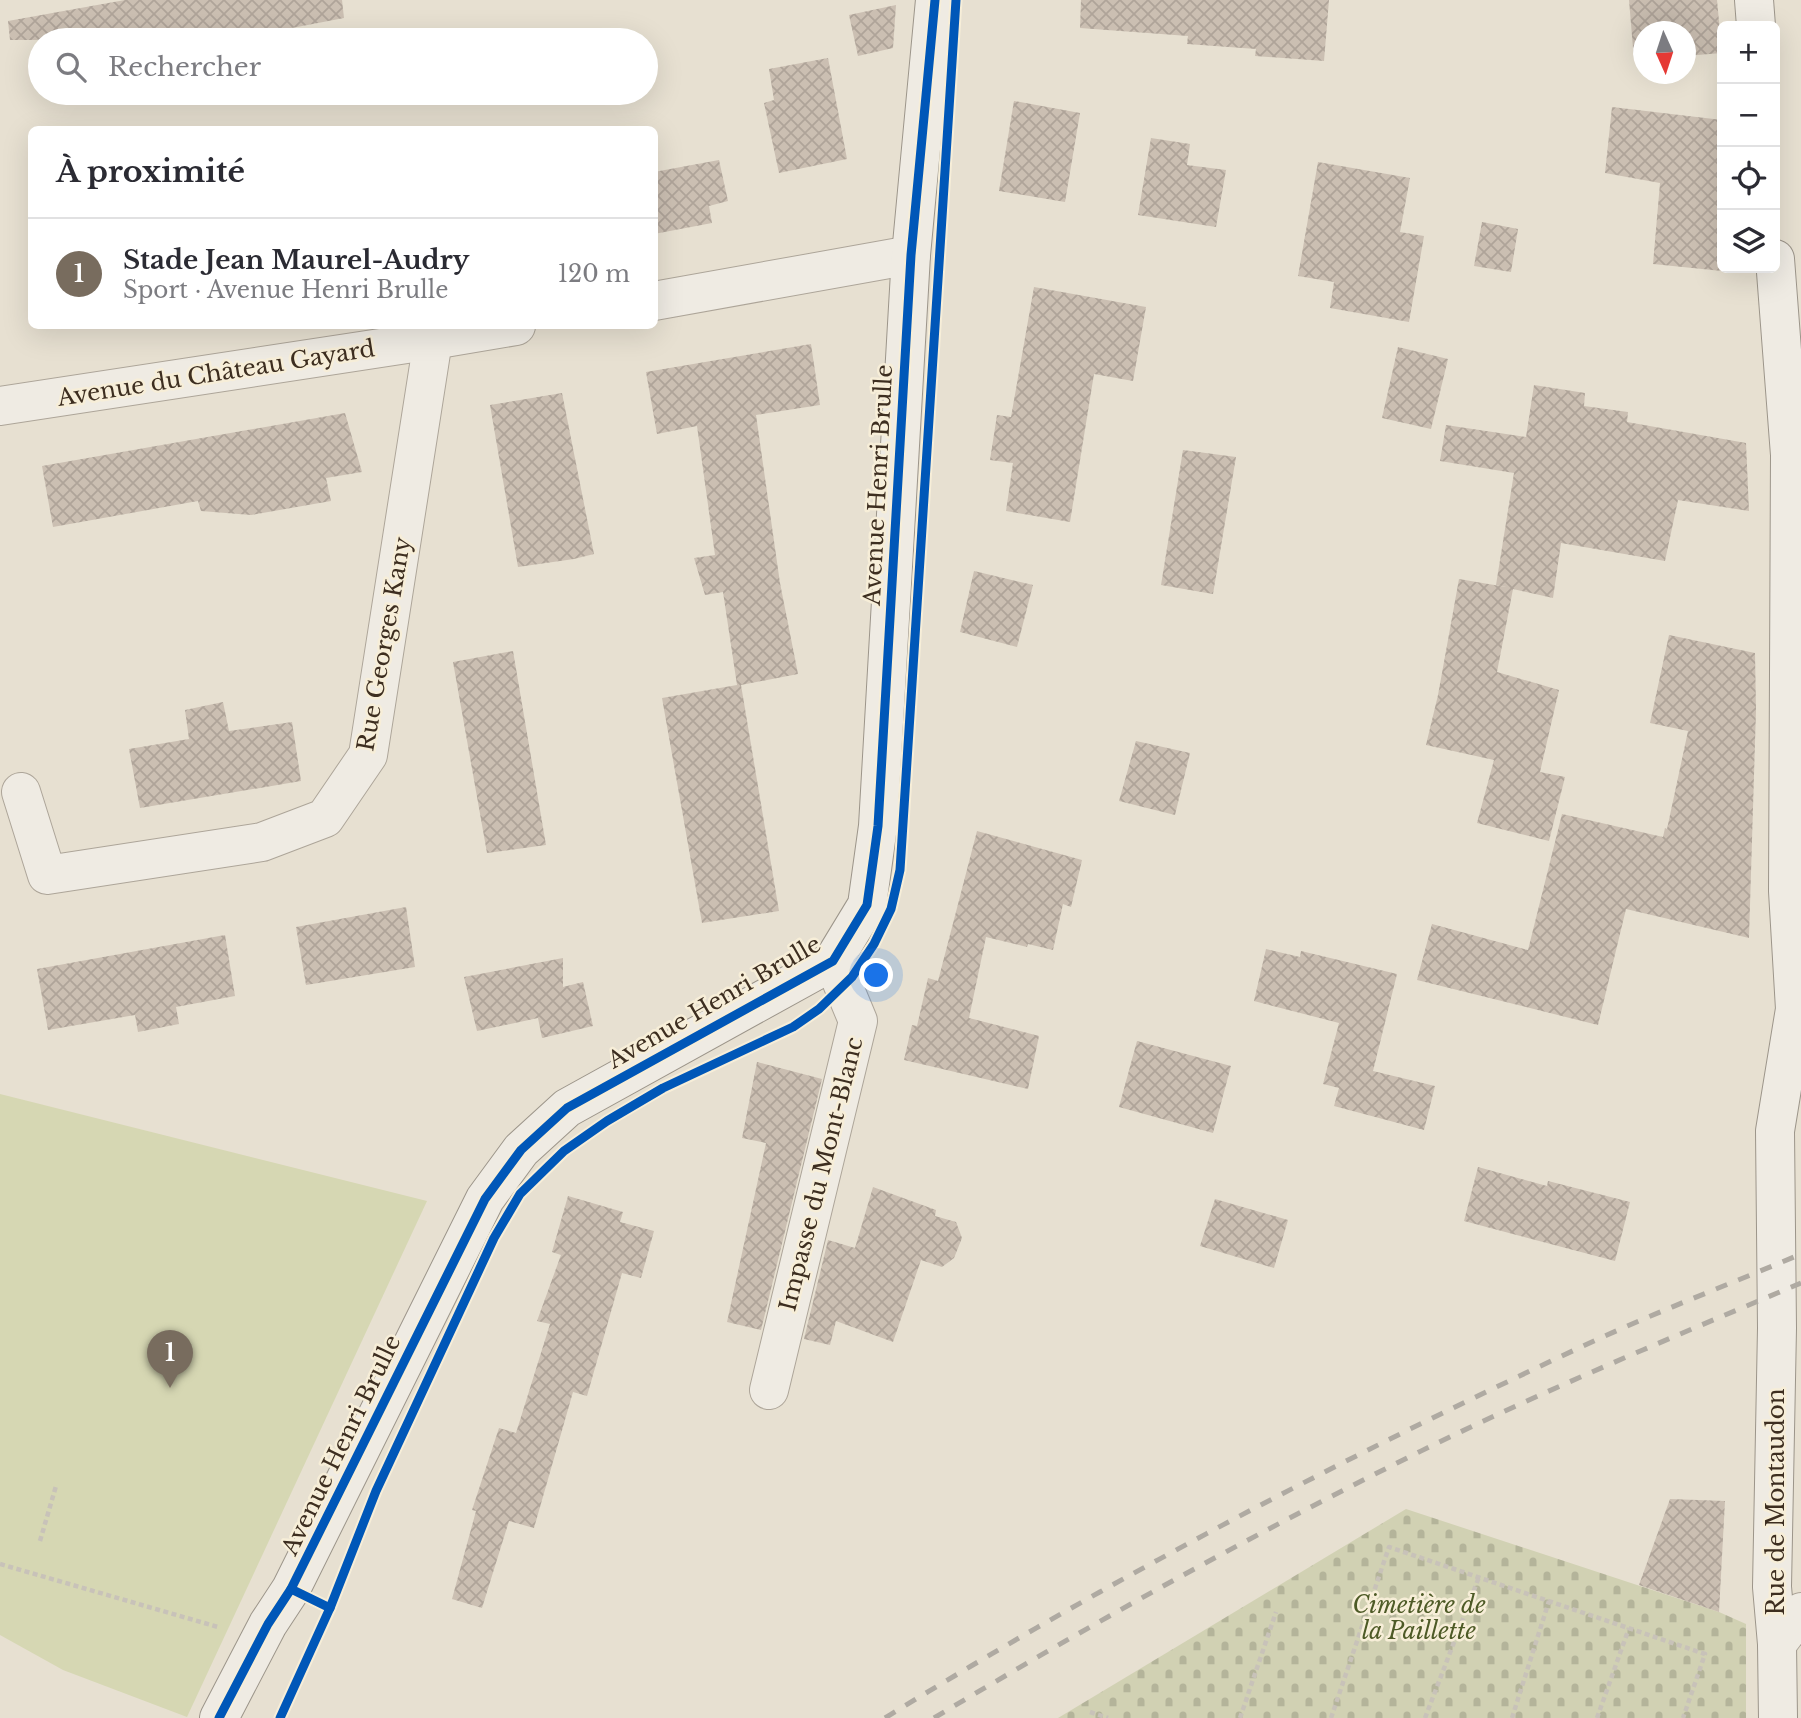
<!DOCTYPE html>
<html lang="fr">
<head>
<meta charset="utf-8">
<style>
  :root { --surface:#fff; --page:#f2f2f3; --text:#2b2b33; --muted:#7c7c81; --line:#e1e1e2; --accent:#786c5e }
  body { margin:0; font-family:"Libre Baskerville",serif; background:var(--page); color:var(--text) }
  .controls { position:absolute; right:21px; top:21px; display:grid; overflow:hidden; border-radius:10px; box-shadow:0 7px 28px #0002 }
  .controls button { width:63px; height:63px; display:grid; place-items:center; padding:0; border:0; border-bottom:2px solid var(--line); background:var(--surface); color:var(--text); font:35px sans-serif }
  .compass { position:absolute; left:1633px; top:21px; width:63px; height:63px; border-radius:50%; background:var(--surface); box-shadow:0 7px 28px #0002; rotate:177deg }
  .you { position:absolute; left:877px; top:976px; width:24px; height:24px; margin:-18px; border:5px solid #fff; border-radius:50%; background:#1a73e8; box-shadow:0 0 0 10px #1a73e833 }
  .badge { display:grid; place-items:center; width:46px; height:46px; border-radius:50%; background:var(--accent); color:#fff; font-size:23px; font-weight:700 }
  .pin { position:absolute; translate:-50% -58px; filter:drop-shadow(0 2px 4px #0008) }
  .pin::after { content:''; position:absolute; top:37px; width:24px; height:21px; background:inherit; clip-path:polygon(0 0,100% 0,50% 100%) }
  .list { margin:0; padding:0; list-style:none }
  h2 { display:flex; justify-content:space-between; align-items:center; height:91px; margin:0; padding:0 28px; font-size:30px }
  h2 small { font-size:23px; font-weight:400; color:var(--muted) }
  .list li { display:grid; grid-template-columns:46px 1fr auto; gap:21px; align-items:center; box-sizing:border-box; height:112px; padding:0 28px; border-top:2px solid var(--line) }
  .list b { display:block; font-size:26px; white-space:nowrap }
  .list p { margin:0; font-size:23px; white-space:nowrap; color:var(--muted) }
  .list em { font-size:23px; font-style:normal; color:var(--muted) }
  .icon { flex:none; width:38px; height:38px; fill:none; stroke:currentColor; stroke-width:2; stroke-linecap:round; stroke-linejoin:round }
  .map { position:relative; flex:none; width:1801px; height:1718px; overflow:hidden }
  .search { position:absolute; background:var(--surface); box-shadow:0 7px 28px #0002; left:28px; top:28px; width:630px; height:77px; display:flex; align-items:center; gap:18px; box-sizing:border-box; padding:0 24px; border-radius:38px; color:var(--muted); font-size:26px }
  .panel { position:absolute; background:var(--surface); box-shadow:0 7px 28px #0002; left:28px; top:126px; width:630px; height:203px; border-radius:10px }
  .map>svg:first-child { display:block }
</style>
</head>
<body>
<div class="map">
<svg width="1801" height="1718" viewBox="0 0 1801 1718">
  <defs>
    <pattern id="cemetery-stones" width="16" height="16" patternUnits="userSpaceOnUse" patternTransform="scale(1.75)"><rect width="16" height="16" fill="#d1d1b3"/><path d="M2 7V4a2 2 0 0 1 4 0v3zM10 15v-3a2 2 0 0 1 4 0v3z" fill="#b4b49a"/></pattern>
    <pattern id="building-cross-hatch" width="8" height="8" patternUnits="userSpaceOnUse" patternTransform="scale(1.75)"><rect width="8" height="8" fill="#cbbfb2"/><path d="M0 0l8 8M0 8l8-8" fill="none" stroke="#afa499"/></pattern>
  </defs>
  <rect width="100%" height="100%" fill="#e7e0d1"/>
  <path fill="url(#cemetery-stones)" d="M1406 1509 1719 1612 1746 1624V1718H1058Z"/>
  <path fill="#d6d7b3" d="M0 1094 427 1201 187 1717 63 1670 0 1635Z"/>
  <g fill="url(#building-cross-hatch)">
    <path d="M125 0H342L344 18 230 40H10L8 21Z"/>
    <path d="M1081 0H1329L1324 61 1255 56 1256 49 1187 44 1188 36 1080 28Z"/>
    <path d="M1629 0H1717L1722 53 1685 56V32H1643V60H1634Z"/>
    <path d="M896 5 893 48 858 56 849 15Z"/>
    <path d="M828 58 847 159 779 173 764 103 774 100 769 69Z"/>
    <path d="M1014 101 1080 113 1065 202 999 191Z"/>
    <path d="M1612 107 1722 120V271L1653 264 1660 183 1605 173Z"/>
    <path d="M1151 138 1190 144 1187 165 1226 170 1216 227 1138 215Z"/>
    <path d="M719 160 728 201 709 206 712 223 654 234V172Z"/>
    <path d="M1318 162 1410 178 1400 232 1424 236 1409 322 1330 308 1334 282 1298 276Z"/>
    <path d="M1482 222 1518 229 1511 272 1474 266Z"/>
    <path d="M1034 287 1146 307 1133 381 1094 374 1070 522 1006 511 1013 463 990 460 997 415 1011 417Z"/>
    <path d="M811 344 820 405 756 415 780 583 798 674 741 685 779 911 702 923 662 698 737 685 723 592 705 595 694 558 715 555 697 426 657 434 646 372Z"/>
    <path d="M1398 347 1448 359 1431 429 1382 418Z"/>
    <path d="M1534 385 1585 393 1584 406 1628 412 1627 422 1746 443 1749 511 1678 500 1665 561 1561 543 1553 598 1513 589 1497 672 1559 690 1540 772 1565 777 1549 841 1477 823 1494 760 1426 745 1438 695 1459 579 1506 587 1496 585 1514 473 1440 461 1446 425 1526 437Z"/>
    <path d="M562 393 594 554 574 559 518 567 490 405Z"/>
    <path d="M345 413 362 472 326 478 331 501 251 515 201 511 198 501 53 527 42 466Z"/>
    <path d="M1183 450 1236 457 1213 594 1161 585Z"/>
    <path d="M974 571 1033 585 1017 647 960 632Z"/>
    <path d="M1669 635 1755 653 1756 710 1749 938 1626 909 1598 1025 1417 980 1432 924 1528 950 1562 814 1663 837 1665 828 1667 829 1688 731 1650 723Z"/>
    <path d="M513 651 546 845 487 853 453 662Z"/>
    <path d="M223 702 229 731 292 722 301 781 140 808 129 749 189 739 185 710Z"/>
    <path d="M1136 741 1190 753 1175 815 1119 801Z"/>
    <path d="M977 831 1082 860 1071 907 1063 904 1053 950 1028 944 1027 947 986 937 969 1018 1039 1036 1028 1089 904 1060 912 1025 917 1026 928 978 938 981Z"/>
    <path d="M406 907 415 967 306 985 296 927Z"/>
    <path d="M225 935 235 996 176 1007 179 1024 138 1032 135 1015 48 1030 37 969Z"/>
    <path d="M1266 949 1300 957 1301 951 1397 974 1373 1071 1435 1086 1424 1130 1334 1106 1339 1088 1323 1084 1339 1023 1254 1001Z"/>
    <path d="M563 958V987L583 982 593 1026 542 1038 538 1018 477 1031 464 977Z"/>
    <path d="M1137 1041 1231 1066 1213 1133 1119 1107Z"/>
    <path d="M757 1062 822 1079 761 1330 727 1322 766 1143 742 1138Z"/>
    <path d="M1478 1167 1547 1186 1548 1181 1630 1202 1615 1261 1464 1221Z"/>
    <path d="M873 1187 936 1210 935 1216 956 1222 962 1238 954 1258 942 1267 921 1260 893 1342 836 1321 830 1345 804 1339 828 1240 855 1248Z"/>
    <path d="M568 1196 623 1212 620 1222 654 1231 641 1278 622 1273 587 1396 573 1392 534 1528 509 1521 482 1608 452 1599 476 1511 472 1510 499 1428 516 1433 550 1324 537 1321 561 1255 552 1252Z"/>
    <path d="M1215 1199 1288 1220 1274 1268 1200 1246Z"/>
    <path d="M1670 1499 1725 1501 1719 1612 1639 1585Z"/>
  </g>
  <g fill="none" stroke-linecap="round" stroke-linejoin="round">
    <g stroke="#ada599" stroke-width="40">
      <g id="street">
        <path d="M654 301 911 255"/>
        <path d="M0 406 433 340 516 326"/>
        <path d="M21 792 47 875 262 842 325 818 368 755 433 340"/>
        <path d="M769 1390 858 1021 833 961"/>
        <path d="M1777 1644 1801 1612"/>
      </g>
    </g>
    <g stroke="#9c958a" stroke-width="40">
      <g id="secondary">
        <path d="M1754 0 1756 26"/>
        <path d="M1775 259 1790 455 1788 891 1795 1009 1775 1131 1777 1328 1772 1587 1777 1644 1778 1718"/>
        <path d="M219 1718 268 1624 291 1589 485 1199 521 1150 567 1108 833 961 867 905 878 826 911 255 935 0"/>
      </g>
    </g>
    <g stroke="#c8c2b9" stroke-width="4.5" stroke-dasharray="5 3.5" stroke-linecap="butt">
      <path d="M40 1541 56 1486"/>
      <path d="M0 1564 218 1627"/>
      <path d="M1090 1712 1108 1718"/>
      <path d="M1240 1718 1276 1612"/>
      <path d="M1331 1718 1389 1547 1705 1654 1683 1718"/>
      <path d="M1425 1718 1479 1577"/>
      <path d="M1512 1718 1549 1601"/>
      <path d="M1597 1718 1629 1628"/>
    </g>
    <use href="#street" stroke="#efebe3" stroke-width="38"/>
    <use href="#secondary" stroke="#efebe3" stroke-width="38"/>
    <g stroke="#afaaa2" stroke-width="5" stroke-dasharray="12 12" stroke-linecap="butt">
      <path d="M885 1718C1109 1580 1343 1458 1581 1347 1653 1313 1728 1285 1801 1254"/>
      <path d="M934 1718C1086 1627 1241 1541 1399 1462 1530 1396 1666 1340 1801 1283"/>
    </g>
    <g stroke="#f7eed8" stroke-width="13">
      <g id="cycleway">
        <path d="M330 1608 376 1491 494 1238 520 1194 564 1151 607 1121 663 1088 793 1027 819 1009 852 977 874 944 891 909 900 870 956 0"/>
        <path d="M219 1718 268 1624 291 1589 485 1199 521 1150 567 1108 833 961 867 905 878 826 911 255 935 0"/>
        <path d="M280 1718 330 1608 291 1589"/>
      </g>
    </g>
    <use href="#cycleway" stroke="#0057b8" stroke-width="9"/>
  </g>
  <g text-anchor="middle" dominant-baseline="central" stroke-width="5" stroke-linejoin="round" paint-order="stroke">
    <g font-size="23" fill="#3d2e20" stroke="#f7eed8">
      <text transform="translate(216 373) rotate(-9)">Avenue du Château Gayard</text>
      <text transform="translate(878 485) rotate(-87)">Avenue Henri Brulle</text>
      <text transform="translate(384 644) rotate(-80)">Rue Georges Kany</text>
      <text transform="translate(714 1002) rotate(-30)">Avenue Henri Brulle</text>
      <text transform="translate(821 1174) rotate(-76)">Impasse du Mont-Blanc</text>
      <text transform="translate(341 1445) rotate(-64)">Avenue Henri Brulle</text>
      <text transform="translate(1776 1502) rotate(-90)">Rue de Montaudon</text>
    </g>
    <g font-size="23" font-style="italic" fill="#4d5a26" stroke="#f7eed8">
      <text x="1419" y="1605">Cimetière de<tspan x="1419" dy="26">la Paillette</tspan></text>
    </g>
  </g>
</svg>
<div class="controls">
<button>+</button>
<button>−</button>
<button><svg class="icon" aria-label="locate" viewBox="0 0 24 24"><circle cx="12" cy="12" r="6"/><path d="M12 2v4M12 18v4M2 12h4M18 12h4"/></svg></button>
<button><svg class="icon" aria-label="layers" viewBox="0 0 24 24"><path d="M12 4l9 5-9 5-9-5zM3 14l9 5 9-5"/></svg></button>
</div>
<svg class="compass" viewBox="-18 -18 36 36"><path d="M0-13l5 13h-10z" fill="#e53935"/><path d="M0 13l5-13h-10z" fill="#7c7c81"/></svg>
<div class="you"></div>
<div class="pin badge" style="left:170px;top:1388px">1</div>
<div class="search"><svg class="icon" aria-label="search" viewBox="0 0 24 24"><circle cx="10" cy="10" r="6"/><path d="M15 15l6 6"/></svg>Rechercher</div>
<section class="panel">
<h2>À proximité<small></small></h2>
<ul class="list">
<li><span class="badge">1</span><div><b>Stade Jean Maurel-Audry</b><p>Sport · Avenue Henri Brulle</p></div><em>120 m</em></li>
</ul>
</section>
</div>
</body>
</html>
